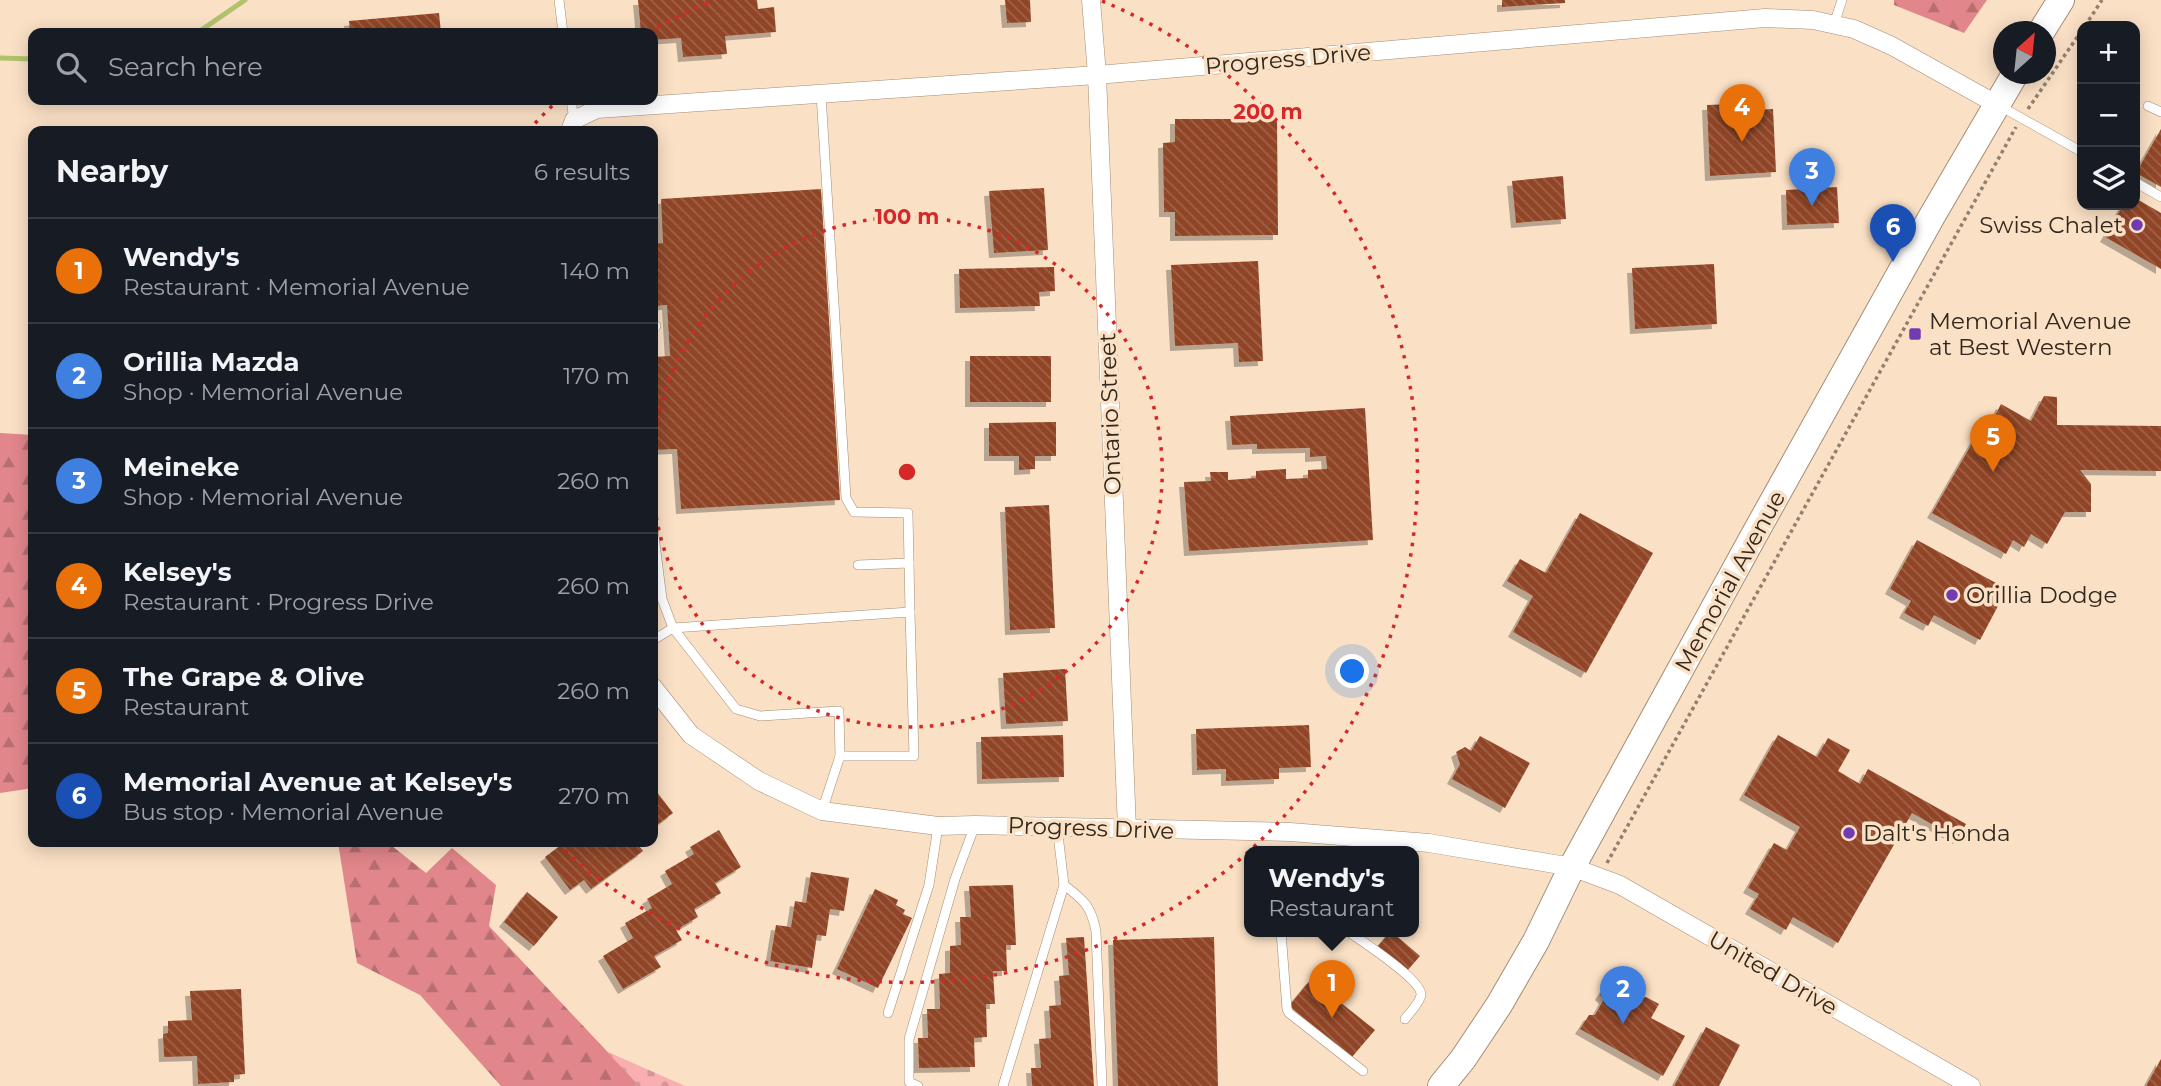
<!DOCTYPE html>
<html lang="en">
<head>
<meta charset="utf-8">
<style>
  :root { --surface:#171b24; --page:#20242c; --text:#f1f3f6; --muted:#9ea1a6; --line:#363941; --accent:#b7a0d7 }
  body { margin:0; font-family:Montserrat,sans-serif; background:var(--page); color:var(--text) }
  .controls { position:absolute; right:21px; top:21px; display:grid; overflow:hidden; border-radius:14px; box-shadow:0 4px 18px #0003 }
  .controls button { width:63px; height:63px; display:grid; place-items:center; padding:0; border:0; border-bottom:2px solid var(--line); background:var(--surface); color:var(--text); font:35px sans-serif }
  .compass { position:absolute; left:1993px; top:21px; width:63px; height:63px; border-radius:50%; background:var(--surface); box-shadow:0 4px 18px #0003; rotate:27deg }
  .you { position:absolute; left:1353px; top:672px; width:24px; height:24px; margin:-18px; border:5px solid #fff; border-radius:50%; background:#1a73e8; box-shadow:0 0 0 10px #1a73e833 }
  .badge { display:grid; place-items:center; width:46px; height:46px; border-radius:50%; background:var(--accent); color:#fff; font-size:23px; font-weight:700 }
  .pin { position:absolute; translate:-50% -58px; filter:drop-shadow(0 2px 4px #0008) }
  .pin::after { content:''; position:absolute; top:37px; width:24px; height:21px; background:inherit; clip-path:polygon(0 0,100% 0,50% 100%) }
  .popup { position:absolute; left:1244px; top:846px; width:175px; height:91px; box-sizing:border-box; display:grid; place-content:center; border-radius:14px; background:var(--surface); filter:drop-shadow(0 2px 5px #0005); font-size:23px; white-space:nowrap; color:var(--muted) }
  .popup b { font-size:26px; color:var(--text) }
  .popup::after { content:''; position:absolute; left:50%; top:100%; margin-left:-14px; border:14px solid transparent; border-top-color:var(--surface) }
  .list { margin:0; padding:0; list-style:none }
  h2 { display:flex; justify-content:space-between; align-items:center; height:91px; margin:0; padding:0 28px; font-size:30px }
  h2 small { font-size:23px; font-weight:400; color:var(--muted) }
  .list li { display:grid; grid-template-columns:46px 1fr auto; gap:21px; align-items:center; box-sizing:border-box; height:105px; padding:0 28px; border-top:2px solid var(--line) }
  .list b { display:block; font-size:26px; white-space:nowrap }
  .list p { margin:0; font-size:23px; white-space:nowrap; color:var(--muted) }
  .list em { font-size:23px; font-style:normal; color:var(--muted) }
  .icon { flex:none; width:38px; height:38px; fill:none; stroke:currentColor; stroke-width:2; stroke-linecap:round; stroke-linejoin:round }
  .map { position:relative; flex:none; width:2161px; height:1086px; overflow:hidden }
  .search { position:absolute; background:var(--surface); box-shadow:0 4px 18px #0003; left:28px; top:28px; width:630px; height:77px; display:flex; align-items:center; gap:18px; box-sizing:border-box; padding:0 24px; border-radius:14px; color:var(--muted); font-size:26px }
  .panel { position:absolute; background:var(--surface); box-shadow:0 4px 18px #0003; left:28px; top:126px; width:630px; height:721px; border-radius:14px }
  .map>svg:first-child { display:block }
</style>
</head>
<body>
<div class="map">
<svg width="2161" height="1086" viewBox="0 0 2161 1086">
  <defs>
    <pattern id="forest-firs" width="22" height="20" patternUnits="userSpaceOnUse" patternTransform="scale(1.75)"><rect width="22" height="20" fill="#e1868b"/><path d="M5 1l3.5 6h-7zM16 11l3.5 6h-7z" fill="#b76e71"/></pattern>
    <pattern id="cemetery-stones" width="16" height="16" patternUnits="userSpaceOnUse" patternTransform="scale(1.75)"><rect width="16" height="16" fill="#f9aeb0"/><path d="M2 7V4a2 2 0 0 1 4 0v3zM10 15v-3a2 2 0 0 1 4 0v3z" fill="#d69697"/></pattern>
    <pattern id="building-back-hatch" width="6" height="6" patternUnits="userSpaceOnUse" patternTransform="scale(1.75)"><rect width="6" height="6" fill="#914525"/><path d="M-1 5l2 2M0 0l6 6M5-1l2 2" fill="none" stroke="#9d634a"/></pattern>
    <filter id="shadow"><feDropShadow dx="-5" dy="5" stdDeviation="0" flood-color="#0004"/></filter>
  </defs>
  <rect width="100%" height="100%" fill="#fae0c5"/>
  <g fill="url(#forest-firs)">
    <path d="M1894 0H1987L1964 33 1894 5Z"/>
    <path d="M0 433 33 435V788L0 793Z"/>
    <path d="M338 842H387L426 873 452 848 496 885 489 926 635 1081V1086H501L420 995 357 963Z"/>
  </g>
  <path fill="url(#cemetery-stones)" d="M608 1053V1052L685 1086H635V1081Z"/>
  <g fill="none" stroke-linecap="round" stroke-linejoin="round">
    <g stroke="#b1c26b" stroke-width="5">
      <path d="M197 33 245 0"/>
      <path d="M0 58 33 59"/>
    </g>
  </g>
  <g fill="url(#building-back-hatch)" filter="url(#shadow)">
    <path d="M638 0H757L758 9 774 7 776 32 725 36 727 54 683 57 681 38 653 40V33H641Z"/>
    <path d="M1005 0H1030L1031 22 1007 23Z"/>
    <path d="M1502 0H1565V3L1502 7Z"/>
    <path d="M439 13 441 33H350L349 21Z"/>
    <path d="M1732 104 1733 111 1773 109 1776 172 1710 176 1707 105Z"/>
    <path d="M1175 119H1277L1278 235 1175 236V212H1164L1163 143 1175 142Z"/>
    <path d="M2161 129V187L2136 173Z"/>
    <path d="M1563 176 1566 219 1516 223 1512 181Z"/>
    <path d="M1837 187 1839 223 1787 225 1786 190Z"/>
    <path d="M1044 188 1048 250 994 253 989 191Z"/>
    <path d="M821 189 840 500 681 509 677 449 653 450V357L670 356 667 305 653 306V244L663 243 661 199Z"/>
    <path d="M2135 198 2161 213V269L2105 237 2123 205H2135Z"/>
    <path d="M1258 261 1263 361 1239 362 1238 343 1175 346 1171 265Z"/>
    <path d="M1714 264 1717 324 1635 329 1632 268Z"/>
    <path d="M1054 267 1055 291 1039 292 1040 306 960 308 959 269Z"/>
    <rect x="970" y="356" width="81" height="46"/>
    <path d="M2044 396 2057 397V425L2161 426V471L2080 470 2091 484V512H2065L2047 544 2031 534 2024 547 2013 540 2006 554 1932 513 1982 426 1988 429 2001 404 2031 421Z"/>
    <path d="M1365 408 1373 540 1189 551 1184 482 1211 481 1210 472H1228V480L1256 478V471L1286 469V479L1308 478V470L1327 469 1326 456 1310 457V448L1257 449V444L1232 445 1230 416Z"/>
    <path d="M1056 422V456H1035V469L1019 470V456H989V423Z"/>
    <path d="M1049 505 1055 628 1010 630 1005 507Z"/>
    <path d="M1580 513 1653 553 1586 673 1513 632 1533 596 1507 581 1520 559 1546 573Z"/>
    <path d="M1917 540 2007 589 1980 640 1934 615 1928 626 1904 613 1911 601 1890 589Z"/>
    <path d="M1065 669 1068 721 1006 724 1003 673Z"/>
    <path d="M1309 725 1311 767 1279 768V779L1226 781V769L1197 770 1196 729Z"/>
    <path d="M1063 735 1064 777 982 779 981 737Z"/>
    <path d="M1778 735 1817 757 1828 738 1850 750 1838 771 1860 784 1868 769 1966 824 1958 839 1912 813 1838 943 1793 917 1786 930 1750 909 1759 894 1748 888 1774 843 1787 850 1800 827 1744 795Z"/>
    <path d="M1480 736 1530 763 1505 808 1452 779 1460 764 1456 752 1465 747 1471 751Z"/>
    <path d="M653 787 673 813 653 828Z"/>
    <path d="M719 830 741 867 715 883 721 893 694 909 698 917 676 930 682 940 654 956 661 967 623 989 603 956 633 938 625 923 652 908 647 899 672 884 665 871 694 854 690 847Z"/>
    <path d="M565 842H636L643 851 591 889 584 880 570 890 545 857Z"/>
    <path d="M811 872 849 878 844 911 830 909 826 936 817 935 812 968 770 961 776 925 791 927 795 901 806 903Z"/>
    <path d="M1013 885 1016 945H1006L1007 971H993L995 1004H986L987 1037 974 1038 975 1067 919 1068 918 1038H928L927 1009H940L939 974 950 973V946L961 945 960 917H971L969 886Z"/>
    <path d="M875 889 898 900 896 905 905 910 903 914 912 918 878 988 837 969Z"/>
    <path d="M527 892 558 917 534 946 504 922Z"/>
    <path d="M1390 932H1392L1420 956 1407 971 1378 946Z"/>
    <path d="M1084 937 1094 1086H1032L1031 1068H1041L1039 1039 1051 1038 1049 1006 1061 1005 1059 976 1069 975 1066 938Z"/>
    <path d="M1214 937 1218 1086H1118L1113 940Z"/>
    <path d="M1311 979 1375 1030 1352 1057 1289 1006Z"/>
    <path d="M1609 981 1642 998 1646 997 1659 1004 1651 1018 1685 1036 1663 1076 1580 1029 1589 1015H1595L1604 999 1600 995Z"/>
    <path d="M241 989 245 1074 234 1075V1082L198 1084 197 1056 164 1057 163 1034 168 1033V1021L192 1020 190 991Z"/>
    <path d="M1706 1027 1740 1045 1719 1086H1674Z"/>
    <path d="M2161 1059V1086H2146Z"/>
  </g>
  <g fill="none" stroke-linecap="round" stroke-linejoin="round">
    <g stroke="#a48c74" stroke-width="10">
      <g id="service">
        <path d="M559 0 563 33"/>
        <path d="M1834 24 1842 0"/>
        <path d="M821 94 846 498 854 512 908 513 910 612"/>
        <path d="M571 100 574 120"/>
        <path d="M1998 105 2082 152"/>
        <path d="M2148 106 2161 112"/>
        <path d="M2135 182 2161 197"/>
        <path d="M653 326H656"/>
        <path d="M653 528 662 599 673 628 736 709 760 716 839 711 840 756H914L910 612 673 628 653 640"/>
        <path d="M858 565 909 563"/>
        <path d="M822 811 840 756"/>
        <path d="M1064 885C1084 900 1091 906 1096 931L1102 1086"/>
        <path d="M1281 932 1287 1009 1289 1013 1363 1071"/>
        <path d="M1349 932C1363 942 1422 980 1421 995 1420 1003 1409 1013 1405 1019"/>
        <path d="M888 1013 929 885 938 826"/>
        <path d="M918 1086 909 1082V1039L955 879 975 825"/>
        <path d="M1003 1086 1064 885 1057 826"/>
      </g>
    </g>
    <g stroke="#a48c74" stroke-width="19">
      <g id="minor">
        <path d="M1091 0 1097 75 1127 829"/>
        <path d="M570 131 574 120 597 109 1097 75 1765 18 1813 20 1854 29 1892 46 1996 104"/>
        <path d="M653 687 691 735 759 781 822 811 938 826 975 825 1290 832 1429 843 1572 867 1620 885 1971 1086"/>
      </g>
    </g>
    <g stroke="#a48c74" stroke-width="28">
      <g id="secondary">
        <path d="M2041 32 2061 0"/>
        <path d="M1441 1086 1463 1059 1499 1005 1536 941 1572 867 1753 537 1932 216 2015 74"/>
      </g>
    </g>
    <g stroke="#92806e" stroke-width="3.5" stroke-dasharray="3.5 3.5" stroke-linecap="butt">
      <path d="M2085 26 2102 0"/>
      <path d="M2028 109 2082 30"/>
      <path d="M1607 863 2016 127"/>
    </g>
    <use href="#service" stroke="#fff" stroke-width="9"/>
    <use href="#minor" stroke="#fff" stroke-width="18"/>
    <use href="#secondary" stroke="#fff" stroke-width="26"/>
  </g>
  <g fill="none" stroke="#d62828" stroke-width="3.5" stroke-dasharray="3.5 7">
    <path d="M653 452A255 255 0 1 1 653 492"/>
    <path d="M528 131A510 510 0 0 1 556 102M648 33A510 510 0 0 1 712 1M1102 1A510 510 0 1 1 556 842"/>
  </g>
  <g fill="#713bb2" stroke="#fae0c5" stroke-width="2.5">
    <circle cx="2137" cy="225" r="7"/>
    <rect x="1908" y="327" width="14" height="14" rx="3.5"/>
    <circle cx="1952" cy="595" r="7"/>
    <circle cx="1849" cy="833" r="7"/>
  </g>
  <g text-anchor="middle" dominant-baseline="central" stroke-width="7" stroke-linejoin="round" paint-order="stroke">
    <g font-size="23" fill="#31271d" stroke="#fae0c5">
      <text transform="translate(1288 59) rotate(-5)">Progress Drive</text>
      <text transform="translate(1110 414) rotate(-92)">Ontario Street</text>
      <text transform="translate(1730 581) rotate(-61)">Memorial Avenue</text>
      <text transform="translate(1091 828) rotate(2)">Progress Drive</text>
      <text transform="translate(1773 973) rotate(30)">United Drive</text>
    </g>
    <g font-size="23" fill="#31271d" stroke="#fae0c5" text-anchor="start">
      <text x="2123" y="225" text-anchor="end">Swiss Chalet</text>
      <text x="1929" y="321">Memorial Avenue<tspan x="1929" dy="26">at Best Western</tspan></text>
      <text x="1966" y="595">Orillia Dodge</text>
      <text x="1863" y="833">Dalt's Honda</text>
    </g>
  </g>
  <circle cx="907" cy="472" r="10" fill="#d62828" stroke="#fae0c5" stroke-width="3.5"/>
  <g font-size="21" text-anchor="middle" font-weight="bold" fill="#d62828" stroke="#fae0c5" stroke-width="7" stroke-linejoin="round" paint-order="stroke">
    <text x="1268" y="119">200 m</text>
    <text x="907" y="224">100 m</text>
  </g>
</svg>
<div class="controls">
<button>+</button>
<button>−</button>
<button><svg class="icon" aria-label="layers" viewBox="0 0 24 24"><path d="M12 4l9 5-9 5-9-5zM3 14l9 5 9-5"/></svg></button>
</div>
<svg class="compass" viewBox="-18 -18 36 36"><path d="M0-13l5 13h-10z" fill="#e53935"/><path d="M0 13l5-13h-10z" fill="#9ea1a6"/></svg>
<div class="you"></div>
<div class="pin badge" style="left:1332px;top:1018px;background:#e8710a">1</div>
<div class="popup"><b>Wendy's</b>Restaurant</div>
<div class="pin badge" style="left:1623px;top:1024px;background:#3f7fe0">2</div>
<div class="pin badge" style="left:1812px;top:206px;background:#3f7fe0">3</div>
<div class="pin badge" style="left:1742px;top:142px;background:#e8710a">4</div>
<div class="pin badge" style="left:1993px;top:472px;background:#e8710a">5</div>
<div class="pin badge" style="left:1893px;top:262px;background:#1a4fb4">6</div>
<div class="search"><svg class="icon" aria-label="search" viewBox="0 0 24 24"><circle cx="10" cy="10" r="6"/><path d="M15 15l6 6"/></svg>Search here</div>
<section class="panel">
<h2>Nearby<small>6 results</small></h2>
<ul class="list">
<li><span class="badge" style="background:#e8710a">1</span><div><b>Wendy's</b><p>Restaurant · Memorial Avenue</p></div><em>140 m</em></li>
<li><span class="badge" style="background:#3f7fe0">2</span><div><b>Orillia Mazda</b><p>Shop · Memorial Avenue</p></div><em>170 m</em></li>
<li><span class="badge" style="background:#3f7fe0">3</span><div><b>Meineke</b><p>Shop · Memorial Avenue</p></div><em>260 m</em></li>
<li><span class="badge" style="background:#e8710a">4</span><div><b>Kelsey's</b><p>Restaurant · Progress Drive</p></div><em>260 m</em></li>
<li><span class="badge" style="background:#e8710a">5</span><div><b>The Grape &amp; Olive</b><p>Restaurant</p></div><em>260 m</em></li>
<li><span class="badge" style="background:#1a4fb4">6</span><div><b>Memorial Avenue at Kelsey's</b><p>Bus stop · Memorial Avenue</p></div><em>270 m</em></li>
</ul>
</section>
</div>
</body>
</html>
